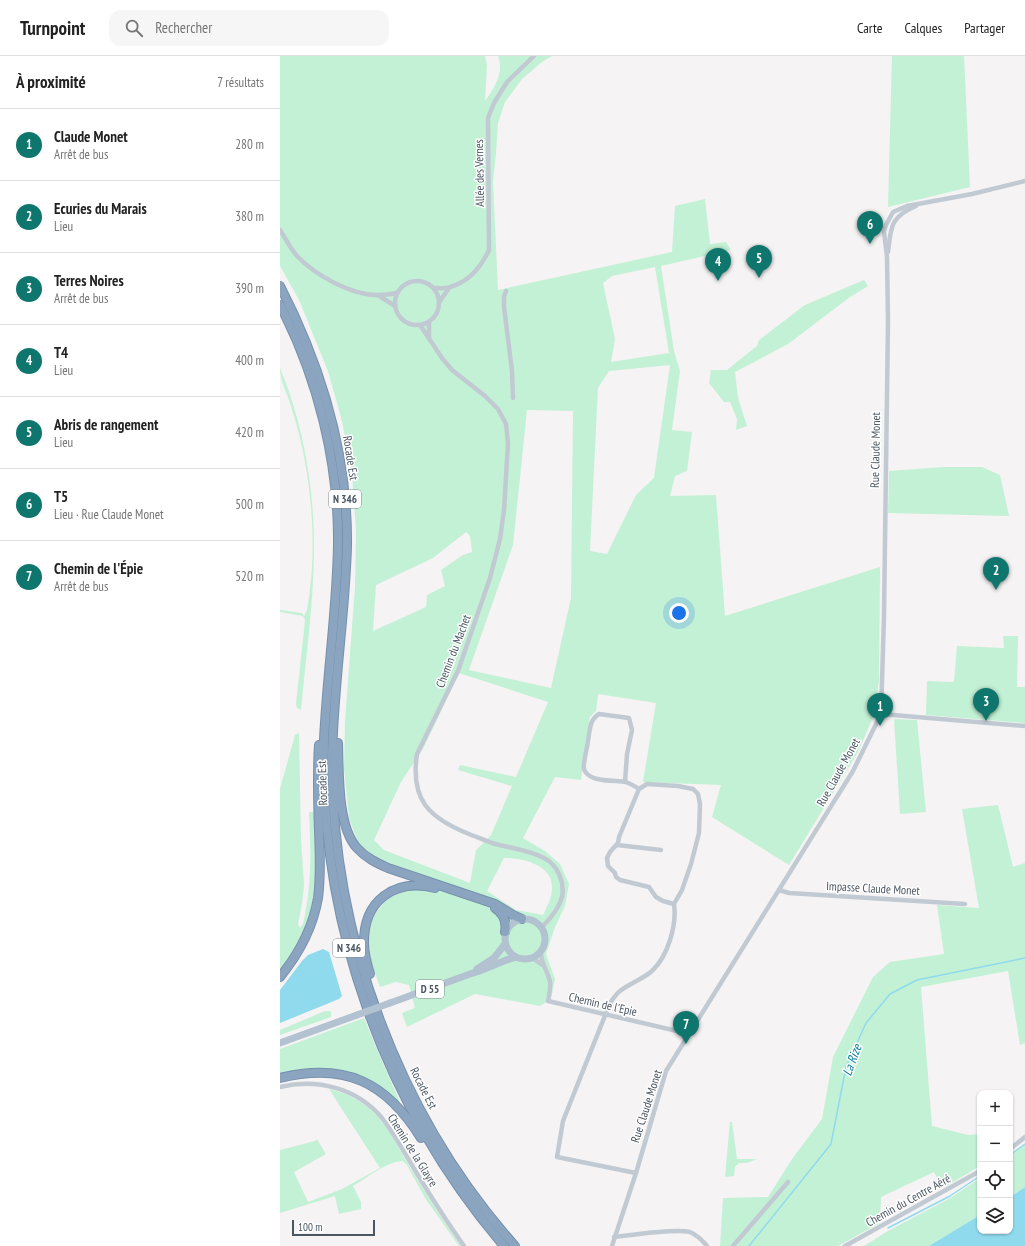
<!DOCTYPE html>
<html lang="fr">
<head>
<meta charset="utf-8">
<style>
  :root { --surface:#fff; --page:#f6f6f6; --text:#222; --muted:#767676; --line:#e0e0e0; --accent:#0f766e }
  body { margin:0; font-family:"PT Sans Narrow",sans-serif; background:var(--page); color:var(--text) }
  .controls { position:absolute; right:12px; bottom:12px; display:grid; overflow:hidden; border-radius:8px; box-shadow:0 1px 3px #0004 }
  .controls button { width:36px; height:36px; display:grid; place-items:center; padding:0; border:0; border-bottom:1px solid var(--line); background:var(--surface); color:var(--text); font:20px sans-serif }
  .scale { position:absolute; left:12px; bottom:10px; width:83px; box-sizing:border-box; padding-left:4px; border:2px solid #4a5661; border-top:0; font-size:11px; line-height:14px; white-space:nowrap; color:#4a5661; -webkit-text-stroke:3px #fff; paint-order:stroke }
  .you { position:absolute; left:399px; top:557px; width:14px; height:14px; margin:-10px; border:3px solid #fff; border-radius:50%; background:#1a73e8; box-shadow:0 0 0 6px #1a73e833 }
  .badge { display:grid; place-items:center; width:26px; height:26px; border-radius:50%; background:var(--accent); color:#fff; font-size:13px; font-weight:700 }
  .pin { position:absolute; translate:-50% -33px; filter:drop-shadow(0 1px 2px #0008) }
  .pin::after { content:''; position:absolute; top:21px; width:14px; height:12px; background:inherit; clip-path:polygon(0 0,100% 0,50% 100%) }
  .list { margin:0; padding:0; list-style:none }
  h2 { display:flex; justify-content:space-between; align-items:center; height:52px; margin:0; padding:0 16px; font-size:17px }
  h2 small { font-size:13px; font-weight:400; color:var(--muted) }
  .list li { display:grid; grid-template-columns:26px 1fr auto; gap:12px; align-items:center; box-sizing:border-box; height:72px; padding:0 16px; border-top:1px solid var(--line) }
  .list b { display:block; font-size:15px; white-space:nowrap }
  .list p { margin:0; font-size:13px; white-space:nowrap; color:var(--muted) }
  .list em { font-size:13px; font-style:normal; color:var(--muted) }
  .icon { flex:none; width:22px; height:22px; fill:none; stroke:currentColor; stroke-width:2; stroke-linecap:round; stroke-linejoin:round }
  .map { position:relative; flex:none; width:745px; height:1190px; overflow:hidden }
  header { display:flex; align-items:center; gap:24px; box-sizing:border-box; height:56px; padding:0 20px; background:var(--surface); border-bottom:1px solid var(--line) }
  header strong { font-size:19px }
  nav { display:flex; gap:22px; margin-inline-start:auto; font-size:14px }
  .search { width:280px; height:36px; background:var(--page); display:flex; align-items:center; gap:10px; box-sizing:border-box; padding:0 14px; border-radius:12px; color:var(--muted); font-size:15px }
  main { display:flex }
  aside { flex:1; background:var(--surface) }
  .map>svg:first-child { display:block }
</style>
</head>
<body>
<header>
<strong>Turnpoint</strong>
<div class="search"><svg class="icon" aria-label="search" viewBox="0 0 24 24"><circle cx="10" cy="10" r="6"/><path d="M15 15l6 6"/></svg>Rechercher</div>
<nav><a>Carte</a><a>Calques</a><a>Partager</a></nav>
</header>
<main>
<aside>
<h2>À proximité<small>7 résultats</small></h2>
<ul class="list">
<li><span class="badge">1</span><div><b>Claude Monet</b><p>Arrêt de bus</p></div><em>280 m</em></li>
<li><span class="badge">2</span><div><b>Ecuries du Marais</b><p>Lieu</p></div><em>380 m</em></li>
<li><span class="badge">3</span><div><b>Terres Noires</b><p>Arrêt de bus</p></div><em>390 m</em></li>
<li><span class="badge">4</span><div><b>T4</b><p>Lieu</p></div><em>400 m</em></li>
<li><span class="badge">5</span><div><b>Abris de rangement</b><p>Lieu</p></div><em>420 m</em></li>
<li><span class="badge">6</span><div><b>T5</b><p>Lieu · Rue Claude Monet</p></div><em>500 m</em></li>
<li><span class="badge">7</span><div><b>Chemin de l'Épie</b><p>Arrêt de bus</p></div><em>520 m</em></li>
</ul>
</aside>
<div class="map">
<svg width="745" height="1190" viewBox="0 0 745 1190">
  <rect width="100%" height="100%" fill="#f5f3f3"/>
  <g fill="#c3f1d5" fill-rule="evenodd">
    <path d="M0 0H205L207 9 205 45C212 36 221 21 220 10 220 7 219 3 218 0H272L262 6 242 23 225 46 218 67 216 97 213 126 218 234 392 196 395 150 425 143 430 188 446 186 451 194 381 210 394 295 400 315 392 374 412 376 407 415 395 420 390 440 436 439 445 560 600 511 599 625 594 659 578 696 509 809 432 761 441 729 363 726 376 647 318 638 316 655 310 661 301 724 275 721 243 782 265 795 280 808 289 828 285 850 275 871 266 898 275 923 271 943 260 950 195 938 127 971 122 957 135 952 129 929 116 926 100 931 90 903 87 876 95 858 108 842 128 834H142L147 821 107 806 91 798 80 789 75 779 69 761 64 713 65 665 75 531 76 475 72 417 62 365 48 315 19 244 0 210ZM375 211 389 297 331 306 335 283 323 227 332 220ZM390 309 374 422 356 439 327 498 310 495 318 332 329 315ZM247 354 293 355 291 542 271 632 189 614 233 489ZM186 476 190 480 192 496 183 499 161 514 165 530 147 539 146 551 93 575 96 529 153 502ZM179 617 268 646 236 721 180 709 178 714 232 730 211 779 196 794 190 827 104 794 94 784 121 726 143 693ZM224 802C243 802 273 809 272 832 272 842 267 851 263 859L236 854 207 835Z"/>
    <path d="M612 0H684L690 131 608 151Z"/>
    <path d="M584 224 588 230 570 241 508 288 455 316 458 342 467 370 456 374 457 363 450 346H444L429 327 431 314H447L477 290 479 284 525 249Z"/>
    <path d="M0 312C23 367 34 431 34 490 34 545 26 600 21 654L17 652 16 648 25 564 23 560 0 556V554L22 557 24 560 27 554C37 498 33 437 20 382 17 369 13 357 9 344 5 333 0 323 0 312Z"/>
    <path d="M664 411H702L720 419 729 460 608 457 609 415Z"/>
    <path d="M723 580H738L737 631H745V667L646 659 647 625 674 626 677 590 724 592Z"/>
    <path d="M614 663 637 664 646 756 620 758Z"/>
    <path d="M19 677 21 784 24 829 22 848 18 868 20 872 23 868C32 829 31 796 29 756H35C36 798 40 842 21 881 16 893 8 904 0 915V733L15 679Z"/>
    <path d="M718 749 733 811 745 807V987L740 989 728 915 641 931 652 1070 688 1079 700 1078V1110L663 1132 654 1116 601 1141 600 1167 558 1190H440L443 1142 488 1141 512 1103 542 1063 553 1001 593 921 610 906 664 898 657 849 699 852 682 753Z"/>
    <path d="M45 955H51V961L0 979V974Z"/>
    <path d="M84 962 95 989 120 1046 119 1047C111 1041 104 1034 97 1029 67 1009 33 1012 0 1019V993Z"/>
    <path d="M49 1033C67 1037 83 1045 96 1059 111 1075 120 1095 131 1113 147 1139 163 1165 181 1190H179L145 1142 127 1109 123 1105C108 1105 86 1122 73 1130L81 1146V1153L59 1158 55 1140 0 1157V1094L35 1085 37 1083 46 1098 14 1116 28 1146 62 1133 100 1112Z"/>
    <path d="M450 1066H452L457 1103H477L467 1107H459L455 1111 454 1120 445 1121Z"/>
    <path d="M745 1089V1131L730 1141V1100Z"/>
    <path d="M700 1122V1159L649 1190H584L608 1175 672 1141Z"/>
  </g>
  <g fill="#90daee">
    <path d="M43 893 49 896 62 940 59 943 0 967V934L22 905 28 899Z"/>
    <path d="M745 1131V1190H649L700 1159V1175H730V1141Z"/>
  </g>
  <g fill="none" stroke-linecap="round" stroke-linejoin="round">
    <g stroke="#90daee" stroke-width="1.5">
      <path d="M730 1099 745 1088"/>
      <path d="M608 1172 670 1140 700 1120"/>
      <path d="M469 1190 551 1088 566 1011 586 967 610 938 637 924 745 902"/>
    </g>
    <g stroke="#7690ad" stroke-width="10">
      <g id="highway">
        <path d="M0 230C41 310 68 399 67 490 65 561 53 632 52 704 52 879 118 1059 235 1190"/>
        <path d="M0 249C38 322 59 407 58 489 57 554 47 619 44 684 39 867 105 1051 224 1190"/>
        <path d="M58 687C59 716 57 770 77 792 86 802 97 807 108 812L215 848 233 859 242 863"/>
        <path d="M215 852C224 858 227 866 225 876"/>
        <path d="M90 918C87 908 84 898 84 888 83 845 114 822 155 832"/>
        <path d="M0 921C18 899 33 871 38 842 41 820 40 797 39 775 38 746 37 718 39 689"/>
        <path d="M0 1022C65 1006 106 1026 141 1082"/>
      </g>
    </g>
    <g stroke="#c1cad2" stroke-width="4.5">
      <path d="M0 174C6 183 10 192 17 200 35 219 72 240 99 239 105 239 111 238 117 237"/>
      <path d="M608 196C611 171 610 161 636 150"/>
      <circle cx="137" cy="247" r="22"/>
      <path d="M154 232C159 232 165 233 170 231 188 226 201 211 209 194L208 62 214 47 227 26 254 0"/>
      <path d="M226 235 224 241V251L232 315 233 342"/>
      <path d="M98 239 115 250"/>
      <path d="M160 245 169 232"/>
      <path d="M140 269 162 302 172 314 205 340 218 353 226 368 228 387 224 454 220 483 210 522 178 615 137 698C130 744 149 762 189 778 197 781 206 785 215 788 231 792 249 794 264 802 278 809 285 827 282 841 279 853 270 863 262 871"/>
      <path d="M149 282V266"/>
      <path d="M601 658 745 670"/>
      <path d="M345 726 347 698 352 674 349 662 319 658C309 664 310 675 308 685 307 694 303 705 304 713 308 727 335 724 346 726 351 728 355 730 359 733"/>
      <path d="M337 789 381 794"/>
      <path d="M499 834 509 837 685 848"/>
      <path d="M261 895C260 907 268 915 270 926 271 932 269 939 268 945L410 978"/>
      <path d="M252 902 263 909"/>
      <path d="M0 1031C37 1022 77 1032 102 1062 115 1079 125 1098 136 1116 151 1141 167 1166 184 1190"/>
      <path d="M730 1093 745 1081"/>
      <path d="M356 1117 277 1101 283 1065 330 947C333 943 336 938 340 935 350 927 363 923 372 915 388 900 397 869 394 848L383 845 376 841 369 831 340 824 336 821 335 817 328 810 327 802 330 796 338 787 339 781 359 733 367 728 398 730 413 733 418 738 420 748 419 777 411 808 402 834 394 848"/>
      <path d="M334 1181C351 1179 396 1172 410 1176 417 1179 422 1184 427 1190"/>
      <path d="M332 1190 356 1117 386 1015 573 715 601 658 604 560 608 265 607 201 604 176 606 169 613 156 627 150 692 138 745 125"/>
      <path d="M453 1190 508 1126"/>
      <path d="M565 1190 700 1115"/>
    </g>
    <g stroke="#b3c2d1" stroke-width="7">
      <circle cx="245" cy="883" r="20"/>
      <path d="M197 913 214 902 225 888"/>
      <path d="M110 947 190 918C206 914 220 905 236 901"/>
      <path d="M0 987 77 959"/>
    </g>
    <use href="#highway" stroke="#8ba5c1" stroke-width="8"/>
    <path stroke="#b3c2d1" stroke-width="7" d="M77 959 110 947"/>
  </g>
  <g text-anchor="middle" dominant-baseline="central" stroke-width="3" stroke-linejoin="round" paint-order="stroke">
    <g fill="#fff" stroke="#808990" stroke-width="1">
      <rect x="49" y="434" width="32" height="18" rx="3"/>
      <rect x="53" y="883" width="32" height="18" rx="3"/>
      <rect x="136" y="924" width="28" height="18" rx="3"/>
    </g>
    <g font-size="11" font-weight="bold" fill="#4a5661">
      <text x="65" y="443">N 346</text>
      <text x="69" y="892">N 346</text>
      <text x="150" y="933">D 55</text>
    </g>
    <g font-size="12" fill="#4a5661" stroke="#fff">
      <text transform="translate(199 117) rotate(-91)">Allée des Vernes</text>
      <text transform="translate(595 394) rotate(-89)">Rue Claude Monet</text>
      <text transform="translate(71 402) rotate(81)">Rocade Est</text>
      <text transform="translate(173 595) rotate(-69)">Chemin du Machet</text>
      <text transform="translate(558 716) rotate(-61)">Rue Claude Monet</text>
      <text transform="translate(42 727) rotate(-92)">Rocade Est</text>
      <text transform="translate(593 832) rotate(3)">Impasse Claude Monet</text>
      <text transform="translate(323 948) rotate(13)">Chemin de l'Epie</text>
      <text transform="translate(144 1032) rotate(63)">Rocade Est</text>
      <text transform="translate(366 1050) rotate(-72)">Rue Claude Monet</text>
      <text transform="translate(133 1094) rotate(58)">Chemin de la Glayre</text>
      <text transform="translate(628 1144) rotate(-29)">Chemin du Centre Aéré</text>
    </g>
    <g font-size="13" font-style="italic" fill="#0c7c9b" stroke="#fff">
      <text transform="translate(572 1004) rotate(-70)">La Rize</text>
    </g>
  </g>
</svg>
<div class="controls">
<button>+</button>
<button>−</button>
<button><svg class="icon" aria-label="locate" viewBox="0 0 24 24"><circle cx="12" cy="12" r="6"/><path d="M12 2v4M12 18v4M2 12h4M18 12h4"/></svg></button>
<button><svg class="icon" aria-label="layers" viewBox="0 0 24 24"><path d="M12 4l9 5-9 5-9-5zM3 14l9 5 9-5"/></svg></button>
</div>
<div class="scale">100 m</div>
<div class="you"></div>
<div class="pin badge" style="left:600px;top:670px">1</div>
<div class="pin badge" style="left:716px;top:534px">2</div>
<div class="pin badge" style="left:706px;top:665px">3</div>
<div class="pin badge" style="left:438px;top:225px">4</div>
<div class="pin badge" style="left:479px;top:222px">5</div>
<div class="pin badge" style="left:590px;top:188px">6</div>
<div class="pin badge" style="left:406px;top:988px">7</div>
</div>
</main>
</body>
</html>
